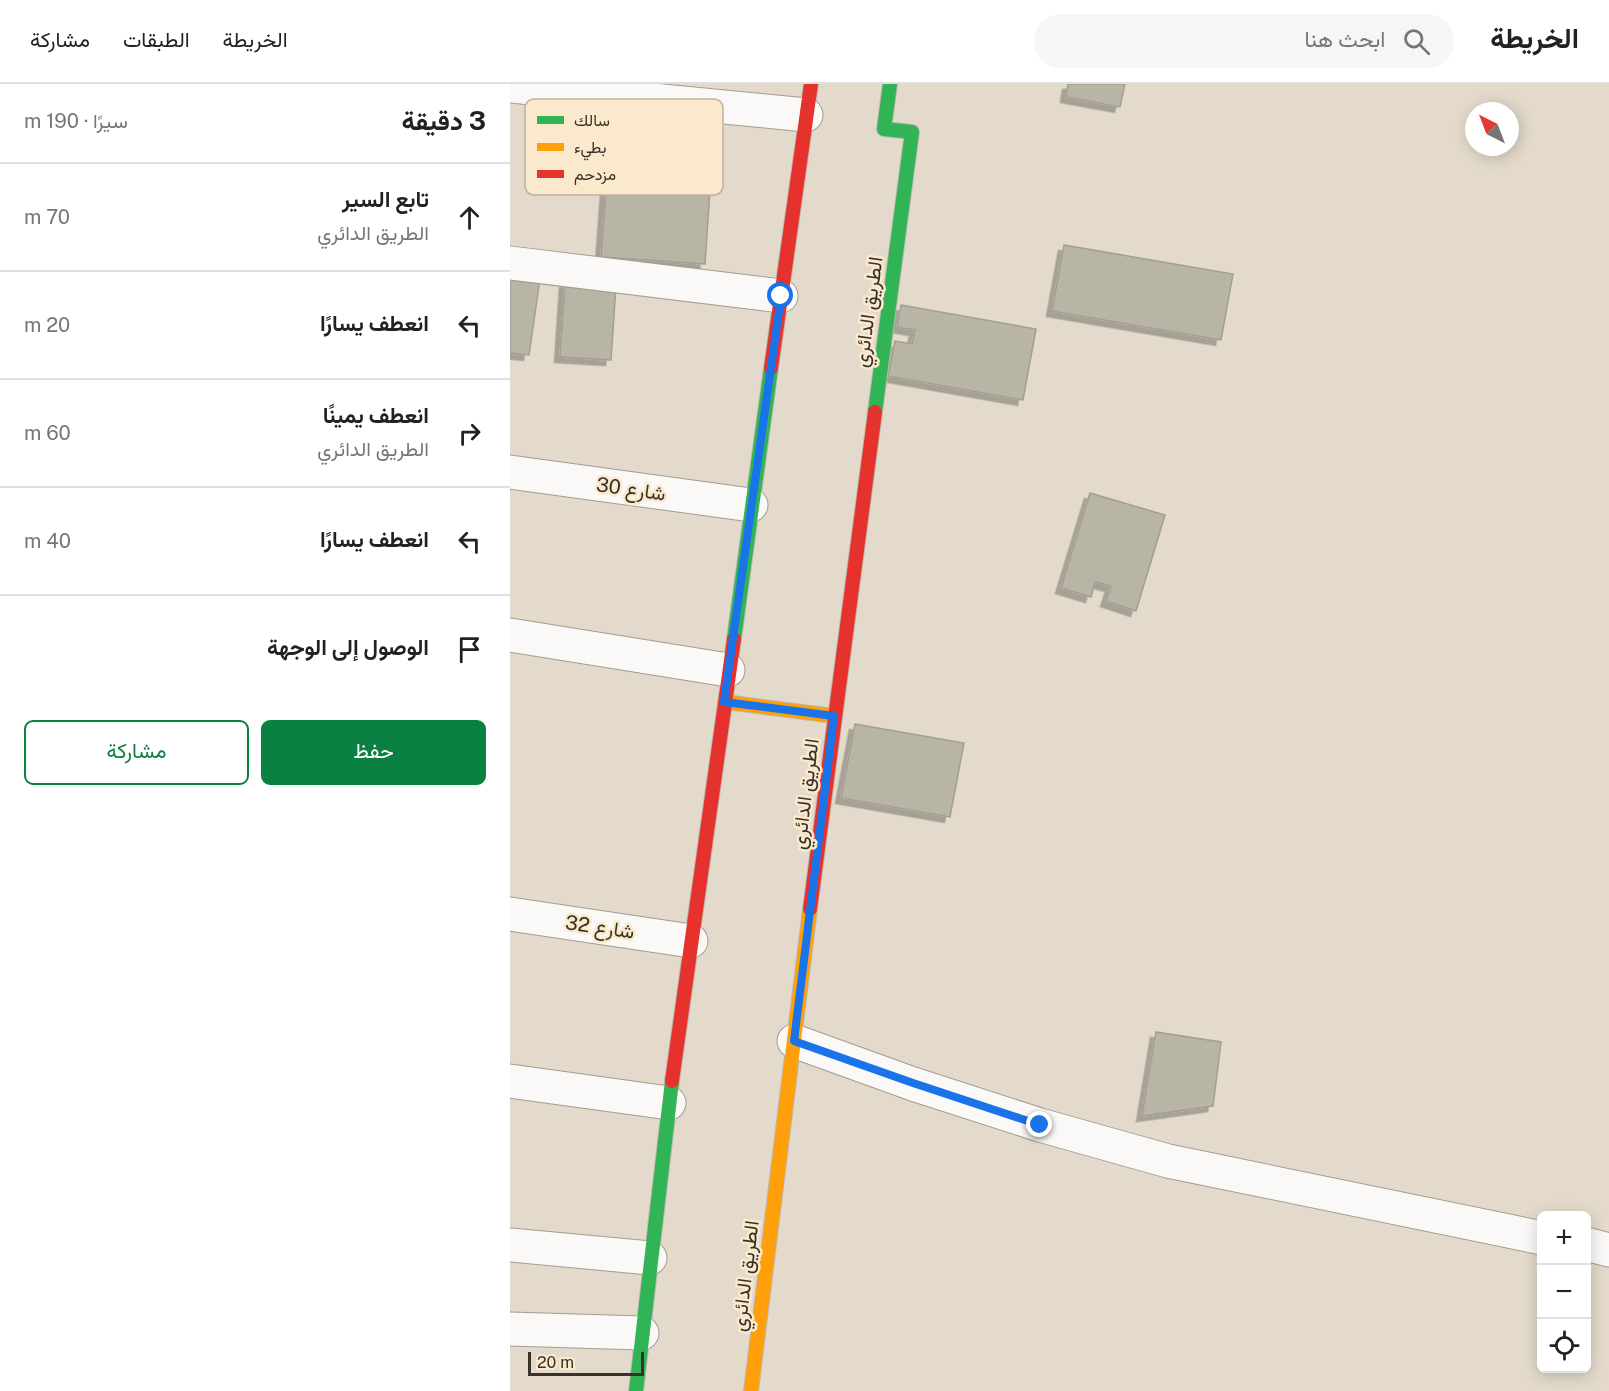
<!DOCTYPE html>
<html lang="ar">
<head>
<meta charset="utf-8">
<style>
  :root { --surface:#fff; --page:#f6f6f6; --text:#222; --muted:#767676; --line:#e0e0e0; --accent:#0b8043 }
  body { margin:0; font-family:"Public Sans",Vazirmatn,sans-serif; background:var(--page); color:var(--text); direction:rtl }
  .controls { position:absolute; right:18px; bottom:18px; display:grid; overflow:hidden; border-radius:9px; box-shadow:0 3px 15px #0003 }
  .controls button { width:54px; height:54px; display:grid; place-items:center; padding:0; border:0; border-bottom:2px solid var(--line); background:var(--surface); color:var(--text); font:30px sans-serif }
  .compass { position:absolute; left:955px; top:18px; width:54px; height:54px; border-radius:50%; background:var(--surface); box-shadow:0 3px 15px #0003; rotate:318deg }
  .scale { position:absolute; left:18px; bottom:15px; width:116px; box-sizing:border-box; padding-left:6px; border:3px solid #373126; border-top:0; font-size:16px; line-height:21px; white-space:nowrap; color:#373126; -webkit-text-stroke:4px #fbe9ce; paint-order:stroke }
  .stop { position:absolute; width:18px; height:18px; margin:-14px; border:4px solid #1a73e8; border-radius:50%; background:#fff }
  .stop.end { background:#1a73e8; border-color:#fff; box-shadow:0 2px 6px #0008 }
  .list { margin:0; padding:0; list-style:none }
  h2 { display:flex; justify-content:space-between; align-items:center; height:78px; margin:0; padding:0 24px; font-size:26px }
  h2 small { font-size:20px; font-weight:400; color:var(--muted) }
  .list li { display:grid; grid-template-columns:39px 1fr auto; gap:18px; align-items:center; box-sizing:border-box; height:108px; padding:0 24px; border-top:2px solid var(--line) }
  .list b { display:block; font-size:22px; white-space:nowrap }
  .list p { margin:0; font-size:20px; white-space:nowrap; color:var(--muted) }
  .list em { font-size:20px; font-style:normal; color:var(--muted) }
  .actions { display:flex; gap:12px; padding:18px 24px }
  .actions a { flex:1; padding:14px 0; border:2px solid var(--accent); border-radius:9px; text-align:center; font-size:21px; color:var(--accent) }
  .actions .main { background:var(--accent); color:#fff }
  .icon { flex:none; width:33px; height:33px; fill:none; stroke:currentColor; stroke-width:2; stroke-linecap:round; stroke-linejoin:round }
  .map { position:relative; flex:none; width:1099px; height:1307px; overflow:hidden; direction:ltr }
  header { display:flex; align-items:center; gap:36px; box-sizing:border-box; height:84px; padding:0 30px; background:var(--surface); border-bottom:2px solid var(--line) }
  header strong { font-size:28px }
  nav { display:flex; gap:33px; margin-inline-start:auto; font-size:21px }
  .search { width:420px; height:54px; background:var(--page); display:flex; align-items:center; gap:15px; box-sizing:border-box; padding:0 21px; border-radius:33px; color:var(--muted); font-size:22px }
  main { display:flex }
  aside { flex:1; background:var(--surface) }
  .map>svg:first-child { display:block }
</style>
</head>
<body>
<header>
<strong>الخريطة</strong>
<div class="search"><svg class="icon" aria-label="search" viewBox="0 0 24 24"><circle cx="10" cy="10" r="6"/><path d="M15 15l6 6"/></svg>ابحث هنا</div>
<nav><a>الخريطة</a><a>الطبقات</a><a>مشاركة</a></nav>
</header>
<main>
<div class="map">
<svg width="1099" height="1307" viewBox="0 0 1099 1307">
  <defs>
    <filter id="shadow"><feDropShadow dx="-5.5" dy="5.5" stdDeviation="0" flood-color="#0004"/></filter>
  </defs>
  <rect width="100%" height="100%" fill="#e3dacb"/>
  <g fill="#b9b5a5" stroke="#a29e92" stroke-width="1.5" filter="url(#shadow)">
    <path d="M558 0H615L610 23 556 13Z"/>
    <path d="M102 23 205 30 195 180 91 173Z"/>
    <path d="M554 161 723 190 711 256 542 227Z"/>
    <path d="M0 184 31 188 19 271 0 269Z"/>
    <path d="M55 198 106 201 101 276 50 273Z"/>
    <path d="M391 221 526 245 513 316 378 292 385 257 402 260 405 246 387 243Z"/>
    <path d="M580 409 655 431 626 527 596 517 601 502 585 498 581 513 551 504Z"/>
    <path d="M345 640 454 659 440 733 331 714Z"/>
    <path d="M646 948 711 958 703 1022 632 1032Z"/>
  </g>
  <g fill="none" stroke-linecap="round" stroke-linejoin="round">
    <g stroke="#a39c90" stroke-width="35">
      <g id="street">
        <path d="M0 2 296 31"/>
        <path d="M0 179 271 212"/>
        <path d="M0 388 241 421"/>
        <path d="M0 551 218 586"/>
        <path d="M0 830 181 857"/>
        <path d="M284 957 403 1000 530 1041 658 1077 1032 1154"/>
        <path d="M0 997 159 1019"/>
        <path d="M1076 1160 1099 1166"/>
        <path d="M0 1161 140 1174"/>
        <path d="M0 1245 132 1249"/>
      </g>
    </g>
    <g stroke="#beb9b2" stroke-width="16">
      <g id="fast">
        <path d="M365 328 402 48 374 45 380 0"/>
        <path d="M224 555 261 284"/>
        <path d="M126 1307 162 997"/>
      </g>
    </g>
    <g stroke="#beb9b2" stroke-width="16">
      <g id="slow">
        <path d="M215 618 324 632"/>
        <path d="M241 1307 300 825"/>
      </g>
    </g>
    <g stroke="#beb9b2" stroke-width="16">
      <g id="jam">
        <path d="M261 284 301 0"/>
        <path d="M300 825 365 328"/>
        <path d="M162 997 224 555"/>
      </g>
    </g>
    <use href="#street" stroke="#fbf9f7" stroke-width="33"/>
    <use href="#fast" stroke="#30b455" stroke-width="14"/>
    <use href="#slow" stroke="#ff9f0a" stroke-width="14"/>
    <use href="#jam" stroke="#e5322d" stroke-width="14"/>
  </g>
  <g fill="none" stroke-linecap="round" stroke-linejoin="round">
    <path stroke="#1a73e8" stroke-width="8" d="M271 212 214 618 324 632 284 957 403 999 530 1041"/>
  </g>
  <g text-anchor="middle" dominant-baseline="central" stroke-width="5" stroke-linejoin="round" paint-order="stroke">
    <g font-size="20" fill="#373126" stroke="#fbe9ce">
      <text transform="translate(358 228) rotate(-82)">الطريق الدائري</text>
      <text transform="translate(121 405) rotate(8)">شارع 30</text>
      <text transform="translate(295 710) rotate(-83)">الطريق الدائري</text>
      <text transform="translate(90 843) rotate(8)">شارع 32</text>
      <text transform="translate(235 1192) rotate(-83)">الطريق الدائري</text>
    </g>
  </g>
  <rect x="15" y="15" width="198" height="96" rx="9" fill="#fbe9ce" stroke="#c0b29c" stroke-width="1.5"/>
  <rect x="27" y="32" width="27" height="8" fill="#30b455"/>
  <rect x="27" y="59" width="27" height="8" fill="#ff9f0a"/>
  <rect x="27" y="86" width="27" height="8" fill="#e5322d"/>
  <g font-size="16" fill="#373126">
    <text x="64" y="42">سالك</text>
    <text x="64" y="69">بطيء</text>
    <text x="64" y="96">مزدحم</text>
  </g>
</svg>
<div class="controls">
<button>+</button>
<button>−</button>
<button><svg class="icon" aria-label="locate" viewBox="0 0 24 24"><circle cx="12" cy="12" r="6"/><path d="M12 2v4M12 18v4M2 12h4M18 12h4"/></svg></button>
</div>
<svg class="compass" viewBox="-18 -18 36 36"><path d="M0-13l5 13h-10z" fill="#e53935"/><path d="M0 13l5-13h-10z" fill="#767676"/></svg>
<div class="scale">20 m</div>
<div class="stop" style="left:271px;top:212px"></div>
<div class="stop end" style="left:530px;top:1041px"></div>
</div>
<aside>
<h2>3 دقيقة<small>سيرًا · 190 m</small></h2>
<ul class="list">
<li><svg class="icon" aria-label="ahead" viewBox="0 0 24 24"><path d="M12 20V5M6 11l6-6 6 6"/></svg><div><b>تابع السير</b><p>الطريق الدائري</p></div><em>70 m</em></li>
<li><svg class="icon" aria-label="left" viewBox="0 0 24 24"><path d="M17 20v-9H6M10 6l-5 5 5 5"/></svg><div><b>انعطف يسارًا</b></div><em>20 m</em></li>
<li><svg class="icon" aria-label="right" viewBox="0 0 24 24"><path d="M7 20v-9h11M14 6l5 5-5 5"/></svg><div><b>انعطف يمينًا</b><p>الطريق الدائري</p></div><em>60 m</em></li>
<li><svg class="icon" aria-label="left" viewBox="0 0 24 24"><path d="M17 20v-9H6M10 6l-5 5 5 5"/></svg><div><b>انعطف يسارًا</b></div><em>40 m</em></li>
<li><svg class="icon" aria-label="arrive" viewBox="0 0 24 24"><path d="M6 21V4h12l-3 4 3 4H6"/></svg><div><b>الوصول إلى الوجهة</b></div></li>
</ul>
<div class="actions"><a class="main">حفظ</a><a>مشاركة</a></div>
</aside>
</main>
</body>
</html>
